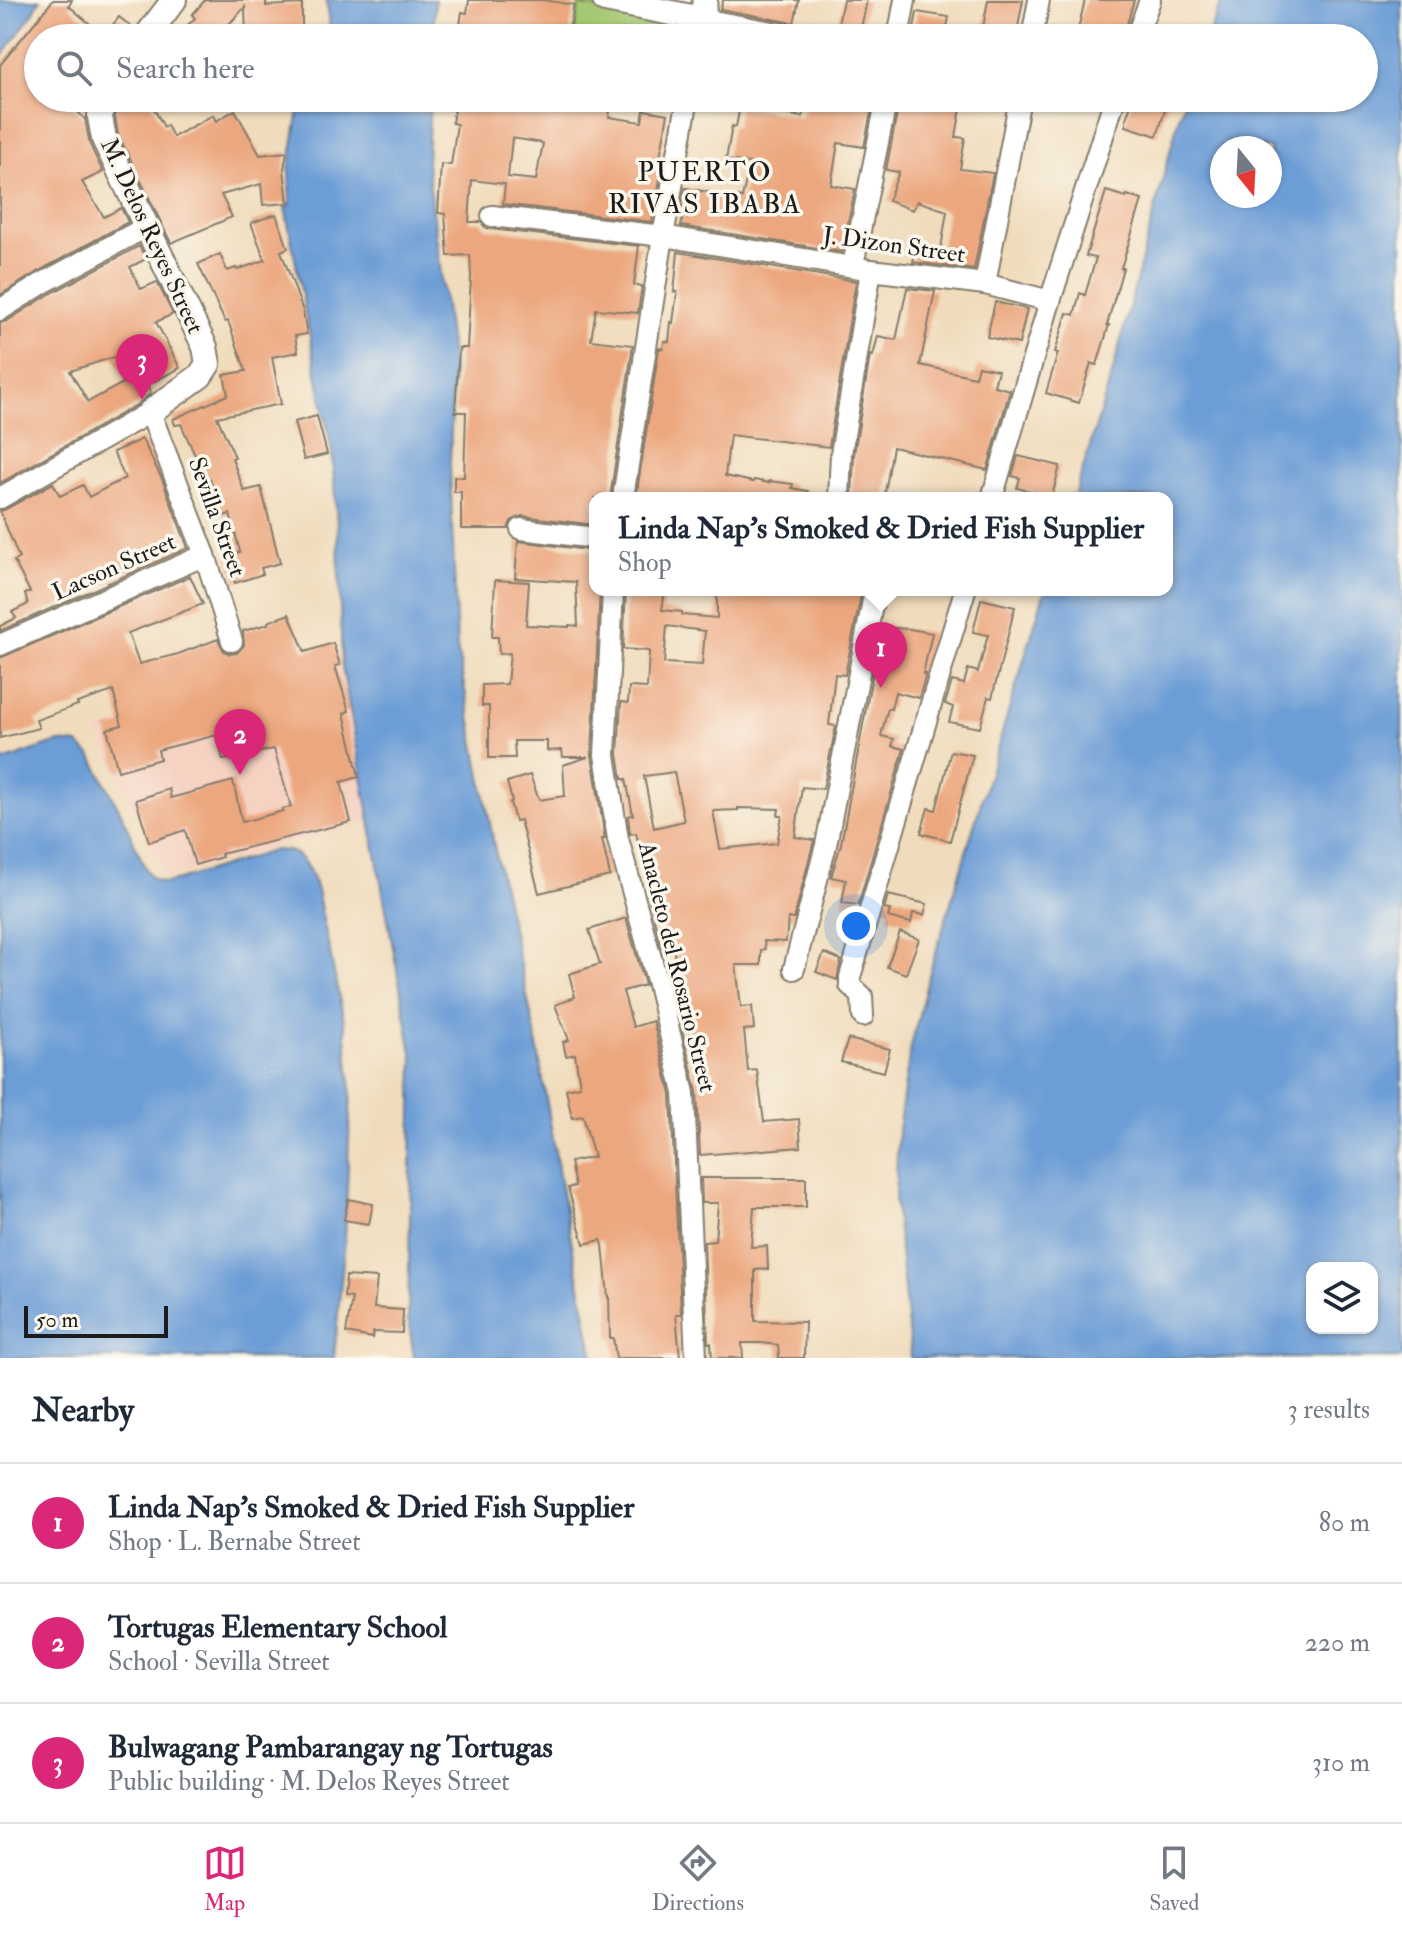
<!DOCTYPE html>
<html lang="en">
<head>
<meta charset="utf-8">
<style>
  :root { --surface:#fff; --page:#f2f2f3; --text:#1f2937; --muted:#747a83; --line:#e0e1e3; --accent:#db2777 }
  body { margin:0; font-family:"IM FELL Double Pica",serif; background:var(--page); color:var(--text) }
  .controls { position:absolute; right:24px; bottom:24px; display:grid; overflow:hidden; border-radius:16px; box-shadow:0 2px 6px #0004 }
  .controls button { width:72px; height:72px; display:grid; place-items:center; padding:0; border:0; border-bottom:2px solid var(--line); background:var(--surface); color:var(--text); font:40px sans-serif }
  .compass { position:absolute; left:1210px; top:136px; width:72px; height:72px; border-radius:50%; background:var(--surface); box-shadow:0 2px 6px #0004; rotate:162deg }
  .scale { position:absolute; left:24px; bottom:20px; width:144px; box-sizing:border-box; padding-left:8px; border:4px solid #1c1c1c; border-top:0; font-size:22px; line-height:28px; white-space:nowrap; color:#1c1c1c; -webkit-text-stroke:6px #fbf7ec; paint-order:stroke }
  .you { position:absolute; left:856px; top:926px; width:28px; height:28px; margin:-20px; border:6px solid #fff; border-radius:50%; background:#1a73e8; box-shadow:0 0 0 12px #1a73e833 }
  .badge { display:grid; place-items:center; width:52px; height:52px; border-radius:50%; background:var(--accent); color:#fff; font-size:26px; font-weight:700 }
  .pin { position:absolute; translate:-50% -66px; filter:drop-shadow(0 2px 4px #0008) }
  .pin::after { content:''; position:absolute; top:42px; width:28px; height:24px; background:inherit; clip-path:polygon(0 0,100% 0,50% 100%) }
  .popup { position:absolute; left:589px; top:492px; width:584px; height:104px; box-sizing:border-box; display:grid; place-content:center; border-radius:16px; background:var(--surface); filter:drop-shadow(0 2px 6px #0005); font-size:26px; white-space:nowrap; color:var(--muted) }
  .popup b { font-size:30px; color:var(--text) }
  .popup::after { content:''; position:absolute; left:50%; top:100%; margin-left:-16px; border:16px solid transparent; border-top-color:var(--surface) }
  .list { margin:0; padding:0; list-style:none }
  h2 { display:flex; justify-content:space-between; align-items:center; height:104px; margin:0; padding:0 32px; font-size:34px }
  h2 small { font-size:26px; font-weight:400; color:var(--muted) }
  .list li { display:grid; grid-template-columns:52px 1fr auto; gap:24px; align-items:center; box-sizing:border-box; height:120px; padding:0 32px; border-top:2px solid var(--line) }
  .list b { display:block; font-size:30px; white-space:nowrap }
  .list p { margin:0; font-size:26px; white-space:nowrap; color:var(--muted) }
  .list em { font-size:26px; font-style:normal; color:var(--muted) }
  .icon { flex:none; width:44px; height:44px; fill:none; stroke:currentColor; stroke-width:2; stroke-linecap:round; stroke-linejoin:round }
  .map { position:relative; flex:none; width:1402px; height:1358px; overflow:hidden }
  .search { position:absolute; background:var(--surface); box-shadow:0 2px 6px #0004; left:24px; right:24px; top:24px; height:88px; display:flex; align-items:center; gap:20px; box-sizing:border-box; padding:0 28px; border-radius:44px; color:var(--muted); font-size:30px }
  .sheet { height:464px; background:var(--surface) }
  nav { display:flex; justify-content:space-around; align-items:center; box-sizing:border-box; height:112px; border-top:2px solid var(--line); background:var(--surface); font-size:22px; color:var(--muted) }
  nav a { display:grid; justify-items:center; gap:4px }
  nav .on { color:var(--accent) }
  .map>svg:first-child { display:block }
</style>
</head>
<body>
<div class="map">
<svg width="1402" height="1358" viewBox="0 0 1402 1358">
  <rect width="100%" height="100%" fill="#fbf7ec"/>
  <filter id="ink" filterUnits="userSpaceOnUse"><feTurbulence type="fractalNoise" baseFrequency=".0125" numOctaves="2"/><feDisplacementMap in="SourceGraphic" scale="16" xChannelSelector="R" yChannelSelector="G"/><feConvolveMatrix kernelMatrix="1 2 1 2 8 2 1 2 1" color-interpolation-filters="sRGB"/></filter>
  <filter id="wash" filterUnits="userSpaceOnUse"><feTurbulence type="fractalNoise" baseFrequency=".006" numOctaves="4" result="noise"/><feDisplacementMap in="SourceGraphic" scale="32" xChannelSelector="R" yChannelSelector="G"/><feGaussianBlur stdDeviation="1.8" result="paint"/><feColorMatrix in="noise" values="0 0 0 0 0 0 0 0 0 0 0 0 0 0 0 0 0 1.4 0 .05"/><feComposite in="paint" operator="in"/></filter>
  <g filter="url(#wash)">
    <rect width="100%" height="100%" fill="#f0dcbc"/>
    <path fill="#f5d2c2" d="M342 667 370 820 167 878 97 730Z"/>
    <path fill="#a5c872" stroke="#607247" stroke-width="2" d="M579 5 697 24 695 38H573Z"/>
    <g fill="#6c9dd6" stroke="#445c79" stroke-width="2" fill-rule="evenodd">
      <path d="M0 0H40L34 12 0 59Z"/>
      <path d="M326 0H435L433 38H330L329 16Z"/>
      <path d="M1224 0H1402V1358H911L895 1202 898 1130 910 1050 929 975 1045 590H1167V498H1074L1112 374 1179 117 1186 98H1364V38H1207L1217 12ZM1270 148V196H1222V148ZM1312 1268H1372V1328H1312Z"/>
      <path d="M301 98H430L427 164 453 369 450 464 457 648 495 850 535 1033 563 1198 594 1358H414L408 1317 413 1058 342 667 338 540 332 452 285 207 290 205 289 169Z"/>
      <path d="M58 742 78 744 92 757 121 813 146 870 153 879 165 883 179 880 275 850C280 851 285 850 289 851 304 855 313 877 317 890L345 1026 351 1090 345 1240 334 1358H0V762Z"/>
    </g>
    <g id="blocks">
      <g fill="#eca77f" fill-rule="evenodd">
        <path d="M53 0H72L69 6 104 36 119 17 133 28 130 38H38V98H64L85 119 90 145 103 172 82 182 104 217 121 208 128 222 37 272 0 295V65Z"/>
        <path d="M205 0H266V6L302 4V38H246L245 7 216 38 209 31 203 38H200L187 26 195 18 192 15Z"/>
        <path d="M469 0H543L574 5 569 38H458L462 12 467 13Z"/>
        <path d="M723 0H799L794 23 720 9Z"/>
        <path d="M843 0H867L859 38 836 33Z"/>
        <path d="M988 0H1023L1016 38H981Z"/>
        <path d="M1085 0H1134L1123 38H1076Z"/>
        <path d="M917 12 949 17 945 38 913 34Z"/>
        <path d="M125 98H148L164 127 167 125 173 137 213 115 216 121 235 110 260 155 287 152 284 169 288 203 263 205 261 184 221 195 232 217 171 243 118 134 115 116 116 103Z"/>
        <path d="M456 98H500L520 101 521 98 575 108 577 98H612L609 117 642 122 644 110 668 114 658 168 662 169 652 222 503 204 505 184 472 180 469 222H481L485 227 490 229 639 246 634 285 642 286 638 313 596 309 591 340 633 345 610 498H595V525L522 516 511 521 508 529H461V492H454V477H464L466 412H455L459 348H467L471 277 470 255 448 256 445 214 438 213 441 164 451 165 457 124 452 123ZM512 138 543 143 536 180 508 177Z"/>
        <path d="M807 98H830L858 104 859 98H874L864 147 838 143 831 185 855 189 842 252 681 226 685 207 682 206 685 188 742 198 750 163 726 160 732 126 736 127 740 106 802 117Z"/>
        <path d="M900 98H941L962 102 956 137 965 138 960 169 993 173 974 270 913 262 915 253 940 255 947 211 917 201 913 210 888 201 899 172 886 170Z"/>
        <path d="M1133 98H1169L1157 136 1126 126V119Z"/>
        <path d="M1106 191 1126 197 1127 195 1142 200 1121 268H1123L1107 325H1109L1097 365 1091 363 1079 403 1046 393 1058 353 1055 352 1067 313 1074 315 1080 293 1085 295 1096 258 1086 256Z"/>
        <path d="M276 214 288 248 281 251 303 311 307 334 295 336 298 352 272 357 281 404 217 417 235 457 232 458 244 491 261 487 280 563 261 568 263 574 235 583 227 556 240 552 230 514 223 516 210 479 206 480 181 424 175 425 173 419 228 395 224 375 246 371 228 321 225 322 198 264 220 254 227 271 236 268 237 270 265 260 251 223Z"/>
        <path d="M139 246 146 259 130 267 141 289 157 282 173 314 156 322 180 368 147 385 151 393 138 404 0 483V323L7 321 50 294ZM114 357 127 381 88 402 70 371Z"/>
        <path d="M678 252 856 281 829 447 730 435 725 476 753 482 754 480 769 483V481L793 484 792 488 808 491 807 498H636L659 348 663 349 664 341 669 342 671 322 673 323 677 292H674Z"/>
        <path d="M907 288 935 291 920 365 975 377 978 366 998 370 994 386 1010 390 987 470 893 447 884 498H852L854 455 870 355 873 356 878 336 896 340Z"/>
        <path d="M995 302 1027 309 1019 344 987 337Z"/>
        <path d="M317 416 327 454 304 460 294 422Z"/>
        <path d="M142 439 162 479 188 548 0 631V626L16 618 12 612 28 604 25 594 30 592 14 561 19 558 0 511 6 509 53 483 60 496 83 485 89 497 125 478 113 452Z"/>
        <path d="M1018 456 1060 466 1052 496 1017 488 1020 478 1012 476Z"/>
        <path d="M518 541 595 551V590H600L592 755 605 839H602L610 876 539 893 520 820 515 821 510 802 512 801 507 782 530 775 539 800 565 796 563 765 588 757H563L562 750 547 751V741H514L515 758H489V706H482V685L507 684 510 653 499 654 498 637H492L495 580 529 582 526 625 569 627V625L578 626 576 582 515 578Z"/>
        <path d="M190 576 203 604 128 633 139 664 178 654 218 639 224 651 230 654 237 653 244 645 243 631 268 624V622L289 614 305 652 333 643 340 665 335 666 349 711 344 713 359 777 341 782 351 822 221 854 222 857 195 865 185 830 149 842 136 800 169 789 171 798 233 781 242 822 283 811 282 809 291 807 274 749 223 760 217 735 158 750 160 759 118 771 107 729 122 725 113 691 77 703 78 705 36 720 39 728 0 738V658Z"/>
        <path d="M626 590H665L662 610 682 612V615L717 618V590H862L845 675 835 674 829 725 836 726 823 789 802 787 795 837 814 840 794 919 788 918 786 942 764 941 765 949 761 950V965H736L741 1007 752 1006 754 1029 744 1030 748 1071 757 1070 764 1122 799 1119 801 1147 700 1155 697 1092 678 1013H681L676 995 674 951 663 954 648 895 652 894 646 857 642 858 636 833 630 834 628 816 633 815 626 779H622L618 754 621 702 628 703 629 687 647 688 649 651 623 649ZM667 626 705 631 702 665 664 663ZM674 772 684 821 654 828 644 776ZM738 808 779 809 778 816H782L777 843 720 849 713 811 738 810Z"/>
        <path d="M981 599 1015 607 992 698 988 697 980 728 949 722 953 707 945 704 952 681 964 684 968 669 978 672 988 635 973 632Z"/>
        <path d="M881 627 910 629 932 633 923 674H926L919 698 895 692 891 709 888 708 881 736 894 739 892 746 904 749 858 905 842 903 846 880 831 877 841 844Z"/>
        <path d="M951 751 973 755 950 841 921 833 928 808 936 810Z"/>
        <path d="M888 895 927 904 924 915 913 913 911 923 888 917 890 910 884 909Z"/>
        <path d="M626 918 645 985 623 991 633 1027 653 1021 671 1095 681 1314H676L680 1358H616L613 1338H610L609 1296 608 1297 603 1245 601 1240 584 1244 568 1188 575 1186 570 1162 594 1157 583 1116 572 1118 566 1089 580 1086 575 1054 566 1056 563 1042 569 1040 555 1005 575 997 569 974 600 964 589 930Z"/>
        <path d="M900 932 919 939 906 974 887 967Z"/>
        <path d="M824 953 841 960 837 980 816 972Z"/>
        <path d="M848 1039 890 1049 884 1072 841 1062Z"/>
        <path d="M701 1178H806V1207H754L751 1247 767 1246 768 1269 755 1270V1321L805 1322 804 1358H779L778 1345 761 1343H742L743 1358H712L711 1343H708L704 1242 715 1241 718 1203H702Z"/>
        <path d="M348 1199 373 1204 369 1224 344 1220Z"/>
        <path d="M346 1276 377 1278 374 1308 403 1310 402 1333 373 1332 372 1338 346 1333 352 1298 344 1297Z"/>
      </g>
    </g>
  </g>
  <g filter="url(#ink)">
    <use href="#blocks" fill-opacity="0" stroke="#867c6c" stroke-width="2"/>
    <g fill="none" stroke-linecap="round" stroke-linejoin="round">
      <g stroke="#867c6c" stroke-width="24">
        <g id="minor">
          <path d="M698 38 702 19 805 38"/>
          <path d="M898 38 905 0"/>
          <path d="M1032 38 1039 0"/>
          <path d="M1136 38 1150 0"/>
          <path d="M492 216 663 236 871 270 985 284 1050 301"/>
          <path d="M853 265 887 98"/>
          <path d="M985 284 1020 98"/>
          <path d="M0 310 43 283 146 227"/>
          <path d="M0 498 150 412 205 555 232 641"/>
          <path d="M623 498 663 236 688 98"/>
          <path d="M839 498 841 454 871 270"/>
          <path d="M992 498 1050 301 1115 98"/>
          <path d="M521 529 595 538"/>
          <path d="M613 590 605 755 618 839 657 980 684 1093 696 1358"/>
          <path d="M0 645 205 555"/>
          <path d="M794 969 826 845 875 590"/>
          <path d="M863 1016 862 996 850 985V977L965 590"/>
        </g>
      </g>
      <g stroke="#867c6c" stroke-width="28">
        <g id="tertiary">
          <path d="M605 0 702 19 705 0"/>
          <path d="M145 38 174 0"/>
          <path d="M101 98 100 117 104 139 205 347 208 364 200 376 150 412"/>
        </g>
      </g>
      <use href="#minor" stroke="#fff" stroke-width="20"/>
      <use href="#tertiary" stroke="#fff" stroke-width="24"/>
    </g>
  </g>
  <g text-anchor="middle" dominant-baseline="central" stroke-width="7" stroke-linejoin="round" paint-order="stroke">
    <g font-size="24" fill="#1c1c1c" stroke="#fbf7ec">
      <text transform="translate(152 236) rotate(65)">M. Delos Reyes Street</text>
      <text transform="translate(894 245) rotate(8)">J. Dizon Street</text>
      <text transform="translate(217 517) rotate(70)">Sevilla Street</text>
      <text transform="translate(114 567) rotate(-24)">Lacson Street</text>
      <text transform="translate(677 967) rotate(76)">Anacleto del Rosario Street</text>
    </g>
    <g font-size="28" letter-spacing="2" fill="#1c1c1c" stroke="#fbf7ec">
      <text x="705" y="172">PUERTO<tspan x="705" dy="32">RIVAS IBABA</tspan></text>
    </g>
  </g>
</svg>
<div class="controls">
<button><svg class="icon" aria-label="layers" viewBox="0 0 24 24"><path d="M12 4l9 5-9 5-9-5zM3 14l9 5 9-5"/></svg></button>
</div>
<svg class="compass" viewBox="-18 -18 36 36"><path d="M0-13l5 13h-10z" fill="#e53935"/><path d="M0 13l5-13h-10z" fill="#747a83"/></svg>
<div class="scale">50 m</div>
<div class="you"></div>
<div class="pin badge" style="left:881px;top:688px">1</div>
<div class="popup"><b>Linda Nap's Smoked &amp; Dried Fish Supplier</b>Shop</div>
<div class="pin badge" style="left:240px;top:775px">2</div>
<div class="pin badge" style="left:142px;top:400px">3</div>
<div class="search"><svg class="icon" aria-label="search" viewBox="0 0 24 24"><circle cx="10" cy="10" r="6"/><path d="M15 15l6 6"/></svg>Search here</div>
</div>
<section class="sheet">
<h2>Nearby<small>3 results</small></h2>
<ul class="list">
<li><span class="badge">1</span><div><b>Linda Nap's Smoked &amp; Dried Fish Supplier</b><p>Shop · L. Bernabe Street</p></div><em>80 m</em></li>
<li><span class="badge">2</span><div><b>Tortugas Elementary School</b><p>School · Sevilla Street</p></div><em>220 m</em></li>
<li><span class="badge">3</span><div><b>Bulwagang Pambarangay ng Tortugas</b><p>Public building · M. Delos Reyes Street</p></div><em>310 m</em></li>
</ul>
</section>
<nav>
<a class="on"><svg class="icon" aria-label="map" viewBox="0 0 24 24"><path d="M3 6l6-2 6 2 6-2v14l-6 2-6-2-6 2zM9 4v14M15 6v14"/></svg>Map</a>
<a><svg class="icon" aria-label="directions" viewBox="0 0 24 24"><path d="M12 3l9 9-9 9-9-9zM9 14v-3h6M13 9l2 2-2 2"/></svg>Directions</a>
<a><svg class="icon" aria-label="saved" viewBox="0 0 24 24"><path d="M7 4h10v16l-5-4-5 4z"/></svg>Saved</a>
</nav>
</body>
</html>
